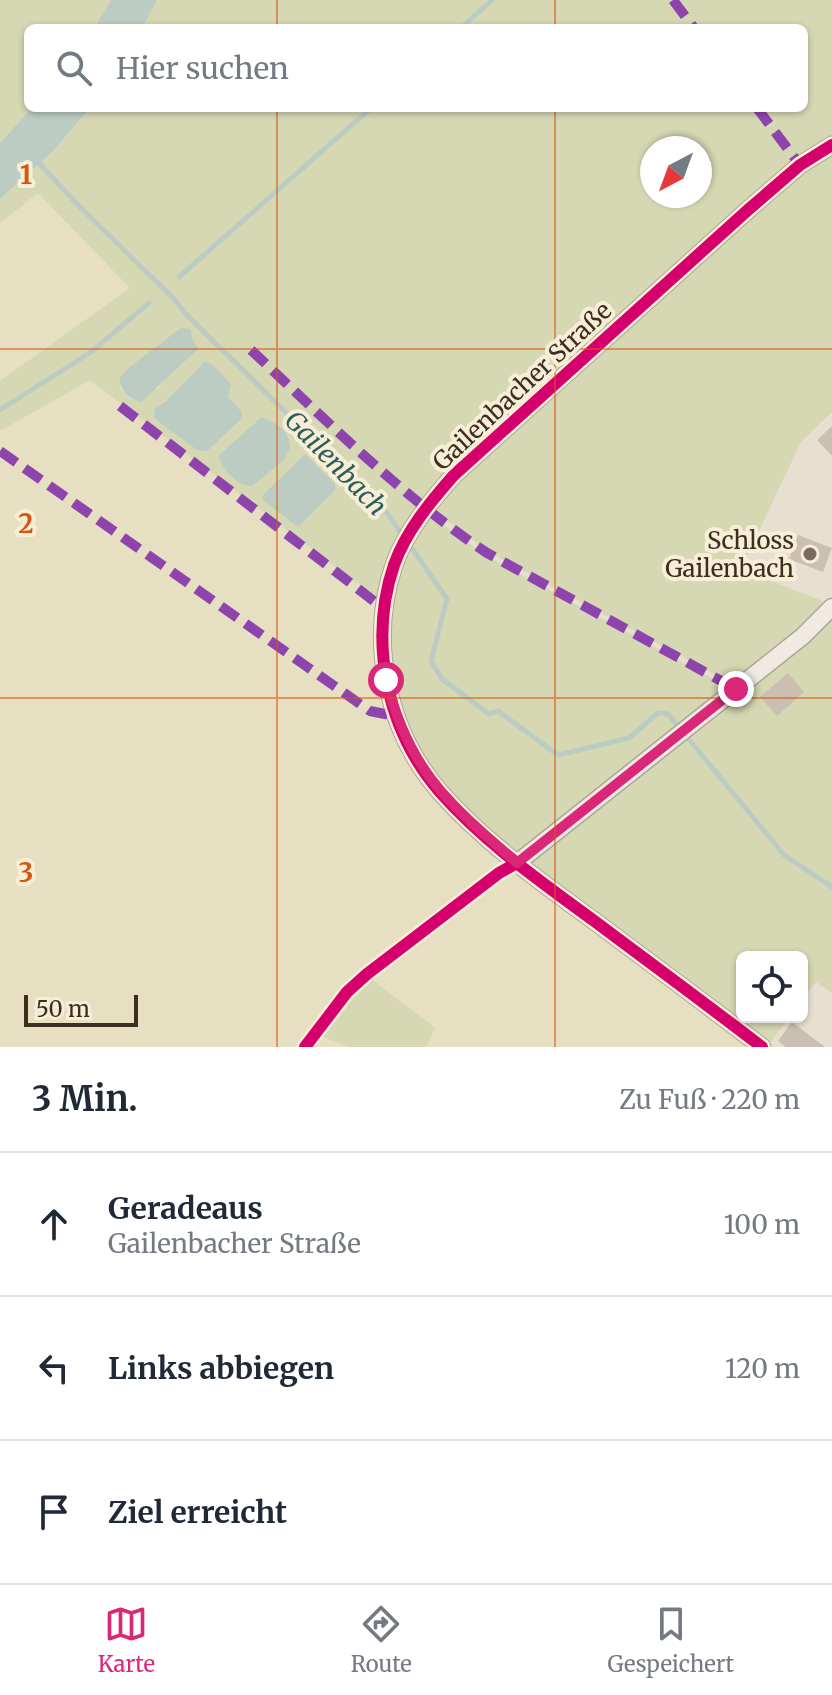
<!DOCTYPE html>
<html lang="de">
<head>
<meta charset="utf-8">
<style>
  :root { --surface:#fff; --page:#f2f2f3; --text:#1f2937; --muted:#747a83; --line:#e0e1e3; --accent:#db2777 }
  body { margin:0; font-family:Merriweather,serif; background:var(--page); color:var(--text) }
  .controls { position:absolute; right:24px; bottom:24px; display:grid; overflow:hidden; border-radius:12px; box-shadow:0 2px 6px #0004 }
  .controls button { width:72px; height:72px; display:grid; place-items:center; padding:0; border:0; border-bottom:2px solid var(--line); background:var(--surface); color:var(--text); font:40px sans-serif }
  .compass { position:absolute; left:640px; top:136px; width:72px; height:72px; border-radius:50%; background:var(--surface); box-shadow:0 2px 6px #0004; rotate:221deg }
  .scale { position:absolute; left:24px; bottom:20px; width:114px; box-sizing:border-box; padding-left:8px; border:4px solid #3d2e20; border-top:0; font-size:22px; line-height:28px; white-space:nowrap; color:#3d2e20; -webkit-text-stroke:6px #f7eed8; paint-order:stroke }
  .stop { position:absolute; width:24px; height:24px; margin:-18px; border:6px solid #db2777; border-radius:50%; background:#fff }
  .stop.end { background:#db2777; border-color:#fff; box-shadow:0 2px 8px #0008 }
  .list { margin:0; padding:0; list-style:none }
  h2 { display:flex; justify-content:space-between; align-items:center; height:104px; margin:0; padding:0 32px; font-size:34px }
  h2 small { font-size:26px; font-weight:400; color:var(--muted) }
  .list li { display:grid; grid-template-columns:52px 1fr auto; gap:24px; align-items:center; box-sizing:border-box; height:144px; padding:0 32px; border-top:2px solid var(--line) }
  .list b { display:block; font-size:30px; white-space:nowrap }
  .list p { margin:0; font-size:26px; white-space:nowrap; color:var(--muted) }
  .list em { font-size:26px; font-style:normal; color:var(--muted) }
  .icon { flex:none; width:44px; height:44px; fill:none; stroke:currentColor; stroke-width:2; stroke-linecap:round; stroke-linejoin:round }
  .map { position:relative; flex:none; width:832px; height:1047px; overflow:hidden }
  .search { position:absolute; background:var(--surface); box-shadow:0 2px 6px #0004; left:24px; right:24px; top:24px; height:88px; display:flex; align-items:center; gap:20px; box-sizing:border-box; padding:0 28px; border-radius:12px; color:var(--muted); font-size:30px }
  .sheet { height:536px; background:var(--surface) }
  nav { display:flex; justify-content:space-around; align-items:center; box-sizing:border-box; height:112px; border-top:2px solid var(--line); background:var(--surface); font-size:22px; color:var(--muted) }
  nav a { display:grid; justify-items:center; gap:4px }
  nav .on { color:var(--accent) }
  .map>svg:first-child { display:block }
</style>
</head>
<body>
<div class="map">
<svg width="832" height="1047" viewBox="0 0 832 1047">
  <rect width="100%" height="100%" fill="#e7e0d1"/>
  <g fill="#e6dfc2">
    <path d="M38 193 130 288 0 381V223Z"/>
    <path d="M90 380 350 578 379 596 377 649 382 698 400 745 429 789 489 846 494 859 492 874 345 989 299 1047H0V431Z"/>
    <path d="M523 874 752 1047H426L435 1028 370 978 501 877Z"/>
    <path d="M318 1035 349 1047H310Z"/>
  </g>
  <g fill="#d6d7b3" fill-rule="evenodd">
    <path d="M0 0H111L94 28H28V108H32L0 143Z"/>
    <path d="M157 0H832V139L450 471 429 514 485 555 730 688 832 612V993L816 982 802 1000V957H742V1017H789L767 1047 521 861 442 788 399 715 379 597 350 578 90 380 0 431V381L130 288 38 193 0 223V199L53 151 90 108H804V28H142ZM652 148H700V196H652ZM181 328 185 361 171 372 158 388 131 399 121 389 119 379 127 369ZM205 361 228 397 242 412 197 450 168 427 155 408 165 402Z"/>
    <path d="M832 152V412L801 442 741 569 820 600 827 607 734 685 487 551 432 509 442 496 802 171Z"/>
    <path d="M370 978 435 1028 426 1047H350L318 1035 348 996Z"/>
  </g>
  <g fill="#bcccc2">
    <path d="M111 0H157L142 28H94Z"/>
    <path d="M32 108H90L53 151 0 199V143Z"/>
    <path d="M182 327 191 330 192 338 198 349 141 402C128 398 122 392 119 379L127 369Z"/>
    <path d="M205 361 213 365 231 384 228 397 242 412 241 419 207 451 197 450 154 418 155 408 165 402Z"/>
    <path d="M262 417C277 424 289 429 290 448L284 460 252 486C235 485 225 471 218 456Z"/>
    <path d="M305 454 335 484V490L298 527 263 500V495Z"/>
  </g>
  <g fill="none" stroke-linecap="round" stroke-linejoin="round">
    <g stroke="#bcccc2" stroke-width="5">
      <path d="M461 28 492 0"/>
      <path d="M36 160 77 204 175 300 186 314 385 510 403 536"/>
      <path d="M179 277 371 108"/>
      <path d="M0 410 91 352 149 303"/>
      <path d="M409 544 447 599 431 661 442 679 489 714 498 711 558 755 629 738 658 713 668 714 678 726"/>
      <path d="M687 737 784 855 832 887"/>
    </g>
  </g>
  <g fill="#cbbfb2">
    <path d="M832 426V456L817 440Z"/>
    <path d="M798 535 832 548 823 572 789 559Z"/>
    <path d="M788 673 804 692 777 716 760 697Z"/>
    <path d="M792 1022 825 1047H786L778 1041Z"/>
  </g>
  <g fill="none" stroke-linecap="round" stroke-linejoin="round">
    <g stroke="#ada599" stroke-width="19">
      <g id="minor">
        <path d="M517 863 803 636 832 607"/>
        <path d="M762 1047C706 1004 649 962 593 920 540 881 484 842 440 792 387 731 368 642 394 565 406 531 431 501 454 475L749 209 800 165 832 145"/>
      </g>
    </g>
    <use href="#minor" stroke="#efebe3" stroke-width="16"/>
    <g stroke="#8e44ad" stroke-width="10" stroke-dasharray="20 10" stroke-linecap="butt">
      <path d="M673 0 694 28"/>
      <path d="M757 108 800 165"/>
      <path d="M251 350C327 421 400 495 487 553L736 689"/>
      <path d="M120 406 383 608"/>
      <path d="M0 451 370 711 395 716"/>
    </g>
    <g stroke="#f7eed8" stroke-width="17">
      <g id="cycleway">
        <path d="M305 1047 347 992 367 974 499 873 517 863"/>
        <path d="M762 1047C706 1004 649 962 593 920 540 881 484 842 440 792 387 731 368 642 394 565 406 531 431 501 454 475L749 209 800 165 832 145"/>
      </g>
    </g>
    <use href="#cycleway" stroke="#d6006c" stroke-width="12"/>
  </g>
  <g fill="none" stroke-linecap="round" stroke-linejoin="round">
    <path stroke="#db2777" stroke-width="10" d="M386 680C410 772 448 803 517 863L736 689"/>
  </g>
  <path fill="none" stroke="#d7550e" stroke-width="2" stroke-opacity="0.55" d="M277 0V28M555 0V28M277 108V1047M555 108V1047M0 349H832M0 698H832"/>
  <circle fill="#786c5e" stroke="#f7eed8" stroke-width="3" cx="810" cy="554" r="8"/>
  <g text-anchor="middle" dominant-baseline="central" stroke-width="8" stroke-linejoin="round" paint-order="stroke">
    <g font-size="24" fill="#3d2e20" stroke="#f7eed8">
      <text transform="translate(522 386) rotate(-43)">Gailenbacher Straße</text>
    </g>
    <g font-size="24" fill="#3d2e20" stroke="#f7eed8" text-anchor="end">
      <text x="794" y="540">Schloss<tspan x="794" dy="28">Gailenbach</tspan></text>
    </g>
    <g font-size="26" font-style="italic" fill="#2f5d5a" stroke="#f7eed8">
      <text transform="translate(336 463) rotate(46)">Gailenbach</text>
    </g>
  </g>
  <g font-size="26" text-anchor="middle" font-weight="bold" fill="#d7550e" stroke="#f7eed8" stroke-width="8" stroke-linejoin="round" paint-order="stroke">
    <text x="26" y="184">1</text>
    <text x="26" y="533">2</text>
    <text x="26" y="882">3</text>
  </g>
</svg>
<div class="controls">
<button><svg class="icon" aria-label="locate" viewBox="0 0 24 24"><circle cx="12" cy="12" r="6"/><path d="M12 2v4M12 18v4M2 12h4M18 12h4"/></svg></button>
</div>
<svg class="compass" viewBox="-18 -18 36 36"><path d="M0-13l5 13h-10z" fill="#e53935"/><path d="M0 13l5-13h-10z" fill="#747a83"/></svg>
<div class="scale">50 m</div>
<div class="stop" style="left:386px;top:680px"></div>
<div class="stop end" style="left:736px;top:689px"></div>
<div class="search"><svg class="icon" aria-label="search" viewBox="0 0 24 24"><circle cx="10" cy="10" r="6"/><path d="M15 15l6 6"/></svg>Hier suchen</div>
</div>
<section class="sheet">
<h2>3 Min.<small>Zu Fuß · 220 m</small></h2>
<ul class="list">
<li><svg class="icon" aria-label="ahead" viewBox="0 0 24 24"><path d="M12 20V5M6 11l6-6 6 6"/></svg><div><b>Geradeaus</b><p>Gailenbacher Straße</p></div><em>100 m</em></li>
<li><svg class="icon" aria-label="left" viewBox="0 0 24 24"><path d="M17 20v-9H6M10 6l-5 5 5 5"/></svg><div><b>Links abbiegen</b></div><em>120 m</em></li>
<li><svg class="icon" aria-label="arrive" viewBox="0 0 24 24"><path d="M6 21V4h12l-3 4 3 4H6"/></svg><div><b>Ziel erreicht</b></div></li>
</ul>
</section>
<nav>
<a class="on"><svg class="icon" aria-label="map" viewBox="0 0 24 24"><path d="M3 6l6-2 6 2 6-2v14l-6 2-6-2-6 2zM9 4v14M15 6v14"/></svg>Karte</a>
<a><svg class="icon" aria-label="directions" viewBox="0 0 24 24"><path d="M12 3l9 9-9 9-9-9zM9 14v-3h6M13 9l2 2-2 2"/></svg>Route</a>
<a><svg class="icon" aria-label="saved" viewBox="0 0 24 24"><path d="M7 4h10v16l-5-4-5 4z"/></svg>Gespeichert</a>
</nav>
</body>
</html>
